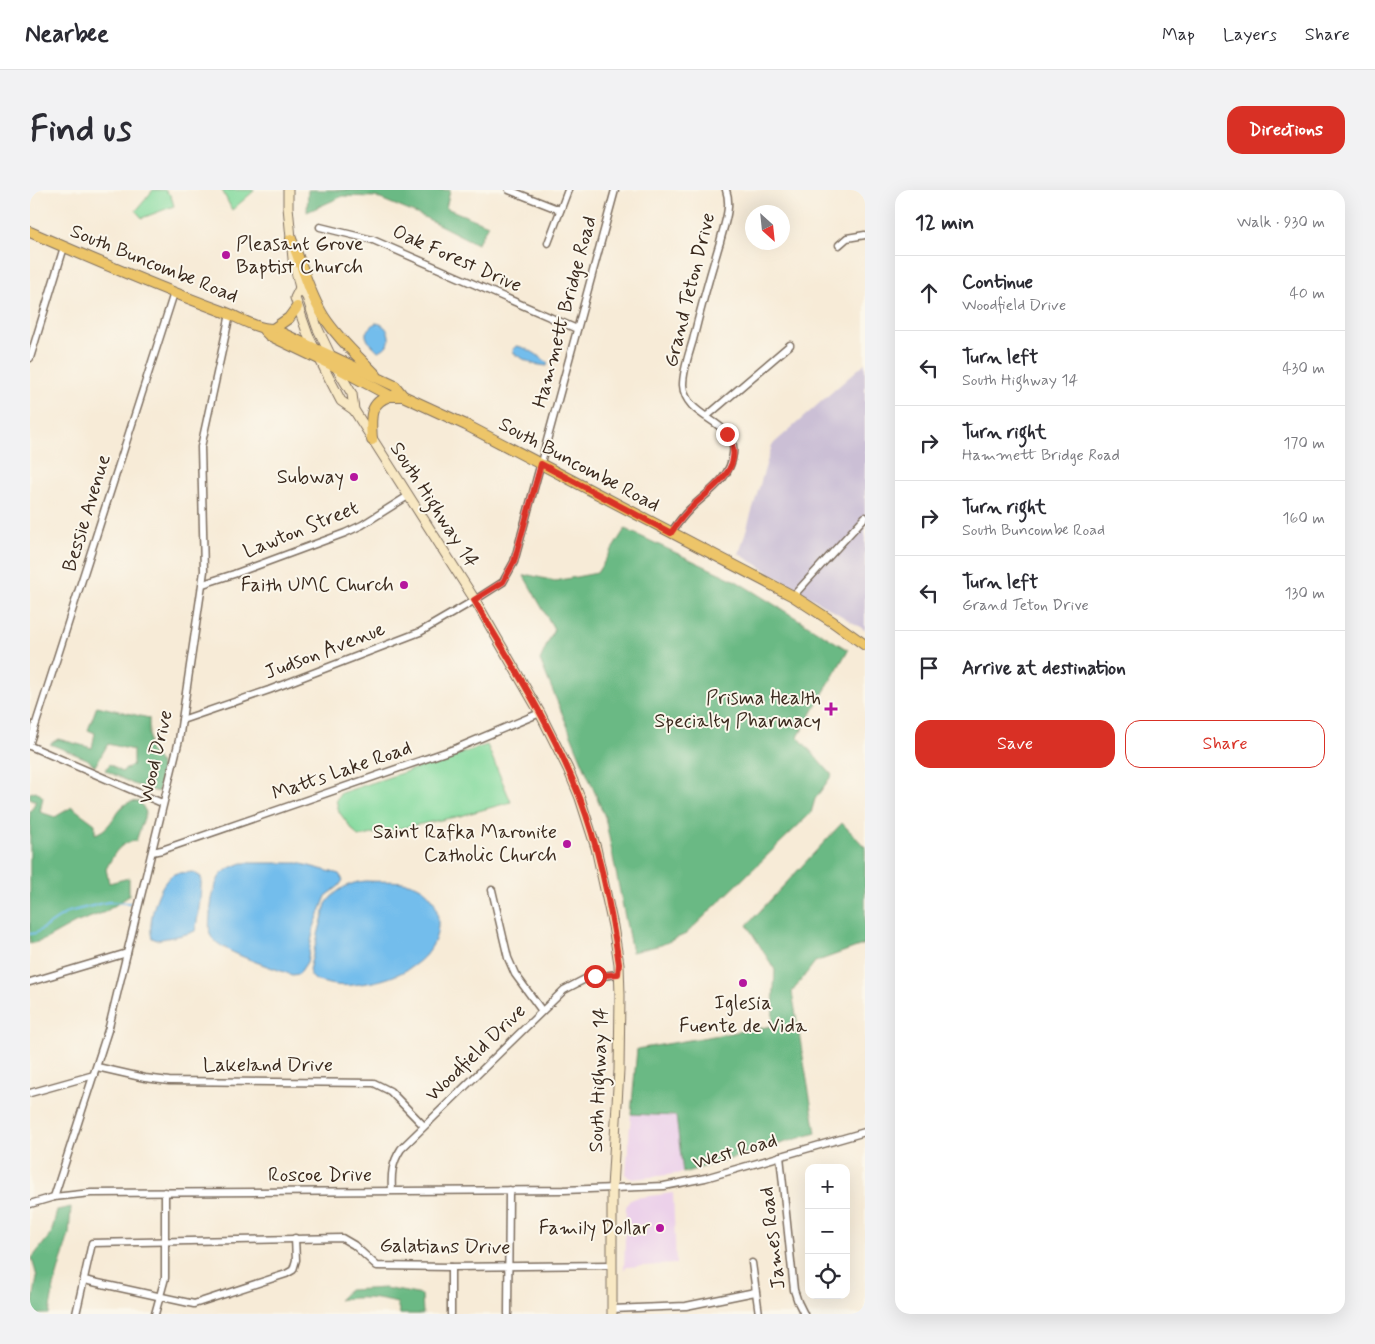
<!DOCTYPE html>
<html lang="en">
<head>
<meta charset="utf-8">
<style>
  :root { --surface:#fff; --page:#f2f2f3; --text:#2b2b33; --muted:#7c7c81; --line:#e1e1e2; --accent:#d93025 }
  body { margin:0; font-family:Mynerve,sans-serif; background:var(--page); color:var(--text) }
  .controls { position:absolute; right:15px; bottom:15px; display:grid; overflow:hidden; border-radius:10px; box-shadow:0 5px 20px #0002 }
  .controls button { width:45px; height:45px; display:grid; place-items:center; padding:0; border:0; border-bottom:1px solid var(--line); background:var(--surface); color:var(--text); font:25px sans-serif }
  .compass { position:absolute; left:715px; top:15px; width:45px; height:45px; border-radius:50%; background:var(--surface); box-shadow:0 5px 20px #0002; rotate:153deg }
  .stop { position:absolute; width:15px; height:15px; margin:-11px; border:4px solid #d93025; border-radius:50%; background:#fff }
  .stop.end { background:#d93025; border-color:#fff; box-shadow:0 1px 5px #0008 }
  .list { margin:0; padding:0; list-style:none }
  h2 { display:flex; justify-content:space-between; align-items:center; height:65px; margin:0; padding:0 20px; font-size:21px }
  h2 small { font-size:16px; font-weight:400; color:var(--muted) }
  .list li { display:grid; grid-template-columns:32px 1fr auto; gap:15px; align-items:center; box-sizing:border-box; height:75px; padding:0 20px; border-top:1px solid var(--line) }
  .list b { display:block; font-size:19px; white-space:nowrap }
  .list p { margin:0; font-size:16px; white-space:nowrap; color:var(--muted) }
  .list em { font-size:16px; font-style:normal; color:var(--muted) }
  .actions { display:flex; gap:10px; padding:15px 20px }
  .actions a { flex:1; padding:11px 0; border:1px solid var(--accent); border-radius:15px; text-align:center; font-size:18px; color:var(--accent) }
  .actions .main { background:var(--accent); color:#fff }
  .icon { flex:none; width:28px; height:28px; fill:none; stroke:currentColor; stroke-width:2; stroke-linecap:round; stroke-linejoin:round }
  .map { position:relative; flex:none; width:835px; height:1124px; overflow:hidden; border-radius:15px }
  header { display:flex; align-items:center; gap:30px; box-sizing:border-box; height:70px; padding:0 25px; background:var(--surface); border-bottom:1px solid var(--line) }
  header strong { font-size:24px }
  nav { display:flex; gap:28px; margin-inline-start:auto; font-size:18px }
  .intro { display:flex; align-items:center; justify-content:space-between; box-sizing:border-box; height:120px; padding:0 30px }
  h1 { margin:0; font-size:35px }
  .button { padding:12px 22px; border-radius:15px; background:var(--accent); color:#fff; font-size:18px; font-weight:700 }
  main { display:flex; gap:30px; padding:0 30px }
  aside { flex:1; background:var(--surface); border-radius:15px; box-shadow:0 5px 20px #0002 }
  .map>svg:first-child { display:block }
</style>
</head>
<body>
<header>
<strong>Nearbee</strong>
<nav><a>Map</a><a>Layers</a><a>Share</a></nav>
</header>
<div class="intro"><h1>Find us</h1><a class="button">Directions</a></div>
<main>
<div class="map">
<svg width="835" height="1124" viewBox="0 0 835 1124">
  <rect width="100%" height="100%" fill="#fbf7ec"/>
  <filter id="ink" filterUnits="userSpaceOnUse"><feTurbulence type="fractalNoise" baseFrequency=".02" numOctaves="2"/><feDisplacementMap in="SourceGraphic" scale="10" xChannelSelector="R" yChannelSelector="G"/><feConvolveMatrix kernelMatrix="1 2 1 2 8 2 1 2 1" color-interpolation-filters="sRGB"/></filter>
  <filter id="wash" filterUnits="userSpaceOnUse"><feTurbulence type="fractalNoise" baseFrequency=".0096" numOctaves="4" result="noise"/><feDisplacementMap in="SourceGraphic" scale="20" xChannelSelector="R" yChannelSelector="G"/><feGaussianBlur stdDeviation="1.12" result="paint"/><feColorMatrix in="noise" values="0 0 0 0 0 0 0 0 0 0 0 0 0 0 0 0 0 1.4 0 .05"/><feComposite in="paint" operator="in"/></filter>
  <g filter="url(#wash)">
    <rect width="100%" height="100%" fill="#f7ebd7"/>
    <g fill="#ecd1ea">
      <path d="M601 924 646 926 653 983 603 989 598 987 596 984Z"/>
      <path d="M643 1003 646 1074 596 1077 594 1080 596 1017 599 1011 605 1008Z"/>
    </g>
    <path fill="#cbbfd5" d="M835 173V440L709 364 742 255Z"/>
    <g fill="#83d99d" stroke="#5f825e">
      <path d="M123 0H135L141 6 144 16 112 28 106 21Z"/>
      <path d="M192 0H225L202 20Z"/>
      <path d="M457 555 481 612 430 626 328 647 309 622 306 610 311 603Z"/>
    </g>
    <g fill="#6ab984" stroke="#527251">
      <path d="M278 0H420L416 18 458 35 447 54 394 27 346 7 313 6 277 22Z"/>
      <path d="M595 339 706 391 818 460 768 547 802 585 785 609 781 623 656 744 631 755 602 762 575 627 510 470 524 439 494 386 499 385 525 391 567 383Z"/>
      <path d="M67 516 119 528V560C135 576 134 581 128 602L103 594 75 580 80 574 91 582 103 575V560L78 554 65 576 57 569 20 554 28 549 62 558 65 543 58 540Z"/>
      <path d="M6 601 13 607 10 622 25 627 42 617 65 634V644C88 637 85 607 110 612L116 622 106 651C88 653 85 663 76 679L79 693 99 688V706L75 722 45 733 14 750 0 754V622L6 611 0 608V603Z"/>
      <path d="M812 633 835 657V754L785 772 762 802 786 943 653 983 646 926 601 924 607 859 742 836 745 780 717 735Z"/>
      <path d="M41 1017 39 1044 24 1096 19 1124H1L7 1087 2 1068 21 1044 27 1020Z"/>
      <path d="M355 1098 392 1105 393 1124H370L367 1113C347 1108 329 1106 308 1110L319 1100Z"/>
    </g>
    <g fill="#73bdec" stroke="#577485">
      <path d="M345 133C360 133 366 156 348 161L338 151 336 146V142Z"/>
      <path d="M486 156C497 157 509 166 518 173L517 176 503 174 484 164 483 159Z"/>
      <path d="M212 673H268L309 684 313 690 309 696 296 706 284 737 277 772 269 784 262 785C245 778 185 761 180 744 178 737 181 717 182 709 188 685 189 682 212 673Z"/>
      <path d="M163 682 171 687C172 698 168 730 165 741 153 746 140 747 127 750L122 748C117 733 128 692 144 684 149 682 157 683 163 682Z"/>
      <path d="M336 691C350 692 365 690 378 693 390 695 403 705 406 717 418 763 376 787 337 793 324 795 312 797 299 794 289 791 282 792 279 780L296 714C305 700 320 692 336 691Z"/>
    </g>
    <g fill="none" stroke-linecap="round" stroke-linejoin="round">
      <path stroke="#73bdec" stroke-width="2" d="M0 744 6 743 38 722 78 712 100 713"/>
    </g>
  </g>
  <g filter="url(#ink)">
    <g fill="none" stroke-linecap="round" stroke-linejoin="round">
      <g stroke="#7d6e5f" stroke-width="9">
        <g id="minor">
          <path d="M479 0 530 20"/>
          <path d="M290 37 343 50 547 139"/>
          <path d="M518 53 538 0"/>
          <path d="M809 55 817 48 835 45"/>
          <path d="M0 168 34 57"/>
          <path d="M677 226 760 155"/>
          <path d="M641 343C647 334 653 326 660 319 677 302 700 290 703 264 708 230 655 230 653 195 653 180 659 164 663 150 671 117 680 85 690 52 694 35 702 17 696 0"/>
          <path d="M173 394 204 384 315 343 332 335 378 306"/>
          <path d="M763 406 835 327"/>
          <path d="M152 530 239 500 390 442 445 410 473 392 484 372 585 0"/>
          <path d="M0 552 144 103"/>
          <path d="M0 556 132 613"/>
          <path d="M122 662 132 660 427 558 510 523"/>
          <path d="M462 700 478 768 485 784 512 821"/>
          <path d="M0 792 97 763"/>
          <path d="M67 877 115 888 139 891 344 893 360 901 394 936"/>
          <path d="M0 903 64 885"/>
          <path d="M750 966 764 1100 768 1112 774 1124"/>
          <path d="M362 1000C361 984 362 973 371 959L534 800 557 788 588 784"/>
          <path d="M24 1007 79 837 149 550 174 381 171 257 200 124"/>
          <path d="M0 1014 24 1007 61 1003 534 1000 634 996 675 988 835 942"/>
          <path d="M722 1073 729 1124"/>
          <path d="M421 1077V1124"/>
          <path d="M54 1090 164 1114 256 1084 263 1080 266 1070 265 1048"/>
          <path d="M582 1119 656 1116 725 1102"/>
          <path d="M46 1124 62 1053 312 1048 324 1055 347 1076 421 1077 581 1075"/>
          <path d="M125 1124 135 1088V1002"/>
          <path d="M478 1124 479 1000"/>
        </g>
      </g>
      <g stroke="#7d6e5f" stroke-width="11">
        <g id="secondary">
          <path d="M258 0V17L263 69 270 98 277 107 287 137 306 177 322 204 324 220 445 410 510 523 538 579 550 608 566 658 583 736 589 774 590 806 589 880 582 998V1124"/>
          <path d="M270 98 265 108 278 145 297 184 311 211 324 220"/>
        </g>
      </g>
      <g stroke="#7d6e5f" stroke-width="12">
        <g id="primary">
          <path d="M0 42C64 70 127 97 192 121 208 127 226 139 243 139L365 196 373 206 436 235 763 406 803 432 835 455"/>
          <path d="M261 49C272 74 279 104 294 127 309 150 328 166 346 185"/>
          <path d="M243 139 259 128 267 117"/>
          <path d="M234 140 239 145 306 177 360 206H373"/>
          <path d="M342 250C341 231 337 213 360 206"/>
        </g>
      </g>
      <use href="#minor" stroke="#fff" stroke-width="6"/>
      <use href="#secondary" stroke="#f8e8c3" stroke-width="9"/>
      <use href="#primary" stroke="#edc569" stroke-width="10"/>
    </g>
  </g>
  <g fill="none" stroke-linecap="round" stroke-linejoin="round" filter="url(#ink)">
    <path stroke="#d93025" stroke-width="6" d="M565 786 588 784 589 774C581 717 570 661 550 608 523 538 482 474 444 410L473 392 484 372 511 274 641 343C648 332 656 322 666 313 686 295 717 275 697 244"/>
  </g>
  <g fill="#b5179e" stroke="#fbf7ec" stroke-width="2">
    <circle cx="196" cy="65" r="5"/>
    <circle cx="324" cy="287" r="5"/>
    <circle cx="374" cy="395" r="5"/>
    <path d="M798.5 511.5h5v5h5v5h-5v5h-5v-5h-5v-5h5z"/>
    <circle cx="537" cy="654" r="5"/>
    <circle cx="713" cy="793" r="5"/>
    <circle cx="630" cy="1038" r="5"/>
  </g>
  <g text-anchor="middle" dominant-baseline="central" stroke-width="4" stroke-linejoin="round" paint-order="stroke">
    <g font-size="20" fill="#3b2a1e" stroke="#fbf7ec" text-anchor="end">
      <text x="206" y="54" text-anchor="start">Pleasant Grove<tspan x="206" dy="23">Baptist Church</tspan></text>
      <text x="314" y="287">Subway</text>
      <text x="364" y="395">Faith UMC Church</text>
      <text x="791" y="508">Prisma Health<tspan x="791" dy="23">Specialty Pharmacy</tspan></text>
      <text x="527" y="642">Saint Rafka Maronite<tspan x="527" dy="23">Catholic Church</tspan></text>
      <text x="713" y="813" text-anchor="middle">Iglesia<tspan x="713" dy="23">Fuente de Vida</tspan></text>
      <text x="620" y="1038">Family Dollar</text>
    </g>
    <g font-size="20" fill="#3b2a1e" stroke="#fbf7ec">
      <text transform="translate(427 69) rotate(24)">Oak Forest Drive</text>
      <text transform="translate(124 74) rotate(22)">South Buncombe Road</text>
      <text transform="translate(660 100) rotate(-76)">Grand Teton Drive</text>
      <text transform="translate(535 122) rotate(-75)">Hammett Bridge Road</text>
      <text transform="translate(549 275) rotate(28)">South Buncombe Road</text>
      <text transform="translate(404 315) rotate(57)">South Highway 14</text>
      <text transform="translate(57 323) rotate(-73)">Bessie Avenue</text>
      <text transform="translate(271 340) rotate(-22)">Lawton Street</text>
      <text transform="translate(295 461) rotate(-21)">Judson Avenue</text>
      <text transform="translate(126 567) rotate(-77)">Wood Drive</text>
      <text transform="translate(312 581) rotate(-19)">Matts Lake Road</text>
      <text transform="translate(446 863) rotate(-44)">Woodfield Drive</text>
      <text x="238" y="875">Lakeland Drive</text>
      <text transform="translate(569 890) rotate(-88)">South Highway 14</text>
      <text transform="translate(705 962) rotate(-16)">West Road</text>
      <text x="290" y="985">Roscoe Drive</text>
      <text transform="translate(743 1048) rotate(-97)">James Road</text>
      <text transform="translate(415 1057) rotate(1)">Galatians Drive</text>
    </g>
  </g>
</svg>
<div class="controls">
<button>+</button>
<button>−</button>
<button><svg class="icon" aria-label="locate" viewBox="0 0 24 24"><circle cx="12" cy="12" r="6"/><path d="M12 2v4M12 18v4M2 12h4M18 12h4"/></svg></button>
</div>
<svg class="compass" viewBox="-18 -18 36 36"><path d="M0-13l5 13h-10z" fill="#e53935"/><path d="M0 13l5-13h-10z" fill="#7c7c81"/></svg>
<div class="stop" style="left:565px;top:786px"></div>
<div class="stop end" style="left:697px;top:244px"></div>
</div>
<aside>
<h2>12 min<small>Walk · 930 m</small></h2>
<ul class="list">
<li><svg class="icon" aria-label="ahead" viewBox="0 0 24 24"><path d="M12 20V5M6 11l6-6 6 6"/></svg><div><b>Continue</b><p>Woodfield Drive</p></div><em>40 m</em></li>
<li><svg class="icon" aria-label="left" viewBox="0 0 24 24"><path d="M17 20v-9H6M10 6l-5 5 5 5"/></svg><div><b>Turn left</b><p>South Highway 14</p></div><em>430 m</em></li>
<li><svg class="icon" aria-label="right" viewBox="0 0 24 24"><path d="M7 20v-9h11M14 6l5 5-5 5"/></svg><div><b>Turn right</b><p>Hammett Bridge Road</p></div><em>170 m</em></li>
<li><svg class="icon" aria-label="right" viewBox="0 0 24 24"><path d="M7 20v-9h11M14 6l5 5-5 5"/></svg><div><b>Turn right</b><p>South Buncombe Road</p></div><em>160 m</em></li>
<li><svg class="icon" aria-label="left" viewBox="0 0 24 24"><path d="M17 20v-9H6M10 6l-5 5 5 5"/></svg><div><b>Turn left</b><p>Grand Teton Drive</p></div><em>130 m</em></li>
<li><svg class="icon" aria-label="arrive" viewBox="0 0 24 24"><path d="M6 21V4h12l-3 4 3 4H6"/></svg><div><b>Arrive at destination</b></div></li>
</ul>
<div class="actions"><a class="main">Save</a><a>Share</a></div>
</aside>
</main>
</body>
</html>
